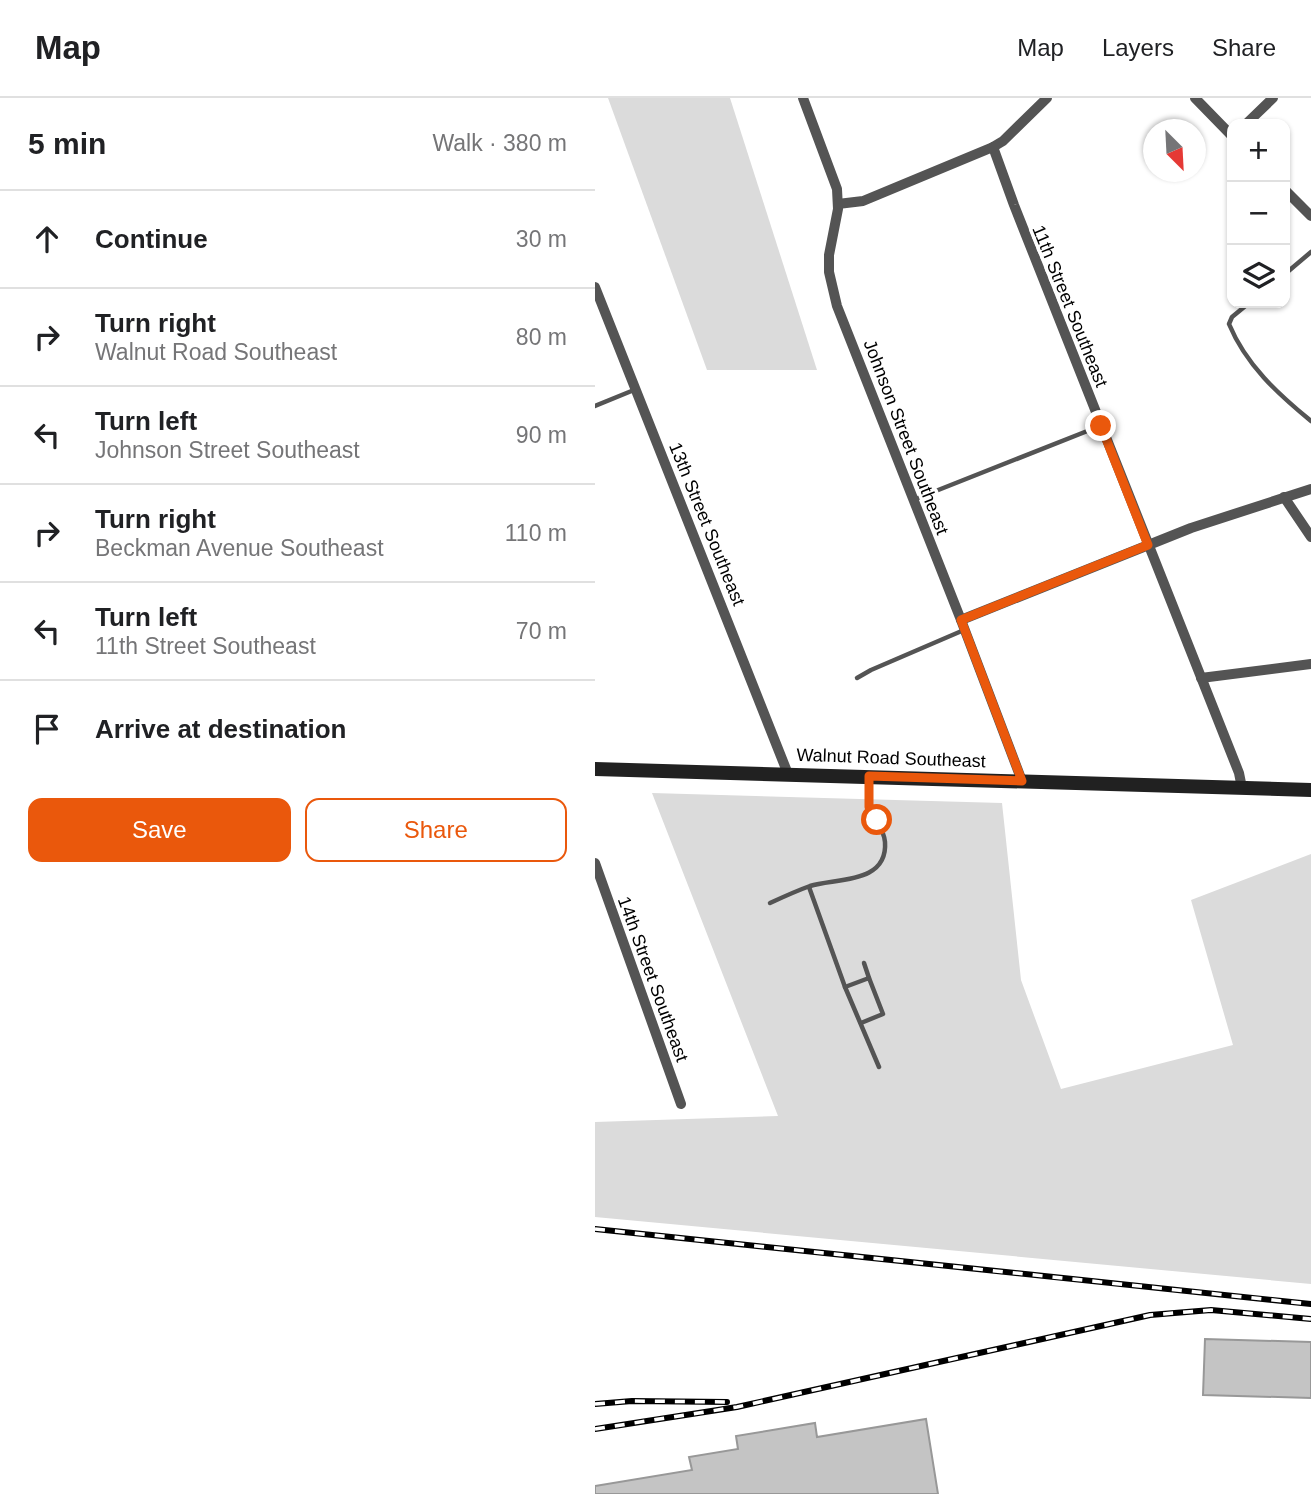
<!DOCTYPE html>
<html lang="en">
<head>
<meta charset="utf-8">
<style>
  :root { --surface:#fff; --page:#f6f6f6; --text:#202124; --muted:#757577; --line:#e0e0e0; --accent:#ea580c }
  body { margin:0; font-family:Helvetica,sans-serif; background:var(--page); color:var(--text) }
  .controls { position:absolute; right:21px; top:21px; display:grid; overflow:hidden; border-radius:14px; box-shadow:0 2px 5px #0004 }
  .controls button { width:63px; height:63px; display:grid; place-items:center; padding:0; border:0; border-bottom:2px solid var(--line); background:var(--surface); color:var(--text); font:35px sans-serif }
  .compass { position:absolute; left:548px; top:21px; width:63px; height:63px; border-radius:50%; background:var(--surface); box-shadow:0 2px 5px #0004; rotate:156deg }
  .stop { position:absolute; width:21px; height:21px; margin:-16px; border:5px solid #ea580c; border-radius:50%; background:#fff }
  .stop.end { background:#ea580c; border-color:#fff; box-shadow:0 2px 7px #0008 }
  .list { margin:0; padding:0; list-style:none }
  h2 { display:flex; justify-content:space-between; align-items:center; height:91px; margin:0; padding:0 28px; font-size:30px }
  h2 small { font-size:23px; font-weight:400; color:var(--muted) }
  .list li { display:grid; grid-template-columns:46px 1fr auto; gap:21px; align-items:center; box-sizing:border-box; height:98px; padding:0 28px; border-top:2px solid var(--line) }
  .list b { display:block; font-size:26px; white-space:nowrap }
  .list p { margin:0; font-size:23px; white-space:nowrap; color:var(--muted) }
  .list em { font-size:23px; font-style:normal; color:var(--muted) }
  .actions { display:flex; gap:14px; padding:21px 28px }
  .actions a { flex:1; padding:16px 0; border:2px solid var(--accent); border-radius:14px; text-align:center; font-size:24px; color:var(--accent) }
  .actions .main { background:var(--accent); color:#fff }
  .icon { flex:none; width:38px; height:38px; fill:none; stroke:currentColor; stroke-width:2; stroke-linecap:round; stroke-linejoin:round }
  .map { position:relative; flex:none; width:716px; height:1396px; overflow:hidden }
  header { display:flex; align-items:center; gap:42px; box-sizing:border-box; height:98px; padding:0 35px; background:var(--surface); border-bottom:2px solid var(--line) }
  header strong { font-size:33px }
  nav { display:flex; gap:38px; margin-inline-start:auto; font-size:24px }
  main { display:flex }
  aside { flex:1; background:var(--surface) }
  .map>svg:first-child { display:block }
</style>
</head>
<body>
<header>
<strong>Map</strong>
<nav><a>Map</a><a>Layers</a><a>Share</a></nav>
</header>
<main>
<aside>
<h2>5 min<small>Walk · 380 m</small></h2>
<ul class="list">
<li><svg class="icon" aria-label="ahead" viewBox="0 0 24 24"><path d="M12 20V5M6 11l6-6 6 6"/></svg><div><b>Continue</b></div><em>30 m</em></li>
<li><svg class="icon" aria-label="right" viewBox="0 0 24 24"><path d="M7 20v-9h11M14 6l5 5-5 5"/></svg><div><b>Turn right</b><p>Walnut Road Southeast</p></div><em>80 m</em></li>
<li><svg class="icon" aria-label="left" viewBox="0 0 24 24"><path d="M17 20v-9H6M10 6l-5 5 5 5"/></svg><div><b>Turn left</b><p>Johnson Street Southeast</p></div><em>90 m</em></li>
<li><svg class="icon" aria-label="right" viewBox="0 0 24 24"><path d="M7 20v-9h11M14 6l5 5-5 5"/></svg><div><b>Turn right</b><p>Beckman Avenue Southeast</p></div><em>110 m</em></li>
<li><svg class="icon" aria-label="left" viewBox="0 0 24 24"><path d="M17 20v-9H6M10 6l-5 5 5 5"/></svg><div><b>Turn left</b><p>11th Street Southeast</p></div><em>70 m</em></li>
<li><svg class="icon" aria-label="arrive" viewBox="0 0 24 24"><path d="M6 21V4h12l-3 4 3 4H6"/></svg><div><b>Arrive at destination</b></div></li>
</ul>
<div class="actions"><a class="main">Save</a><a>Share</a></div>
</aside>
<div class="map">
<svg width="716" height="1396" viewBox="0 0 716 1396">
  <rect width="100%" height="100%" fill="#fff"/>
  <g fill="#dbdbdb">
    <path d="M13 0H135L222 272H112Z"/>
    <path d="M57 695 407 705 426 882 466 991 638 947 596 802 716 756V1186L0 1119V1024L183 1018Z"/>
  </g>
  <g fill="#c4c4c4" stroke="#989898" stroke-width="2">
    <path d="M610 1241 716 1244V1300L608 1297Z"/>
    <path d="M331 1321 343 1396H0V1388L97 1372 94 1359 143 1351 141 1338 220 1325 222 1339Z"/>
  </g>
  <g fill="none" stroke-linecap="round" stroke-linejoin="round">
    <g stroke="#545454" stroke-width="4.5">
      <path d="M690 176 716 154"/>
      <path d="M654 205 637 219 634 226C651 267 683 296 716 323"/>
      <path d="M0 308 39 292"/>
      <path d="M318 402 505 328"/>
      <path d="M262 580 276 572 369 532"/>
      <path d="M214 789 250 889 284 969"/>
      <path d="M175 805C188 799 201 793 215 788 241 780 293 786 290 744 289 730 279 722 275 710 272 702 274 691 274 683"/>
      <path d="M269 865 274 880"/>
      <path d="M250 889 274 880 288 916 266 925"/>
    </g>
    <g stroke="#545454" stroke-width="10">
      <path d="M208 0 242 91 243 111 234 157V174L242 208 366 522 427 683"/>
      <path d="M600 0 637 38"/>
      <path d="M651 26 678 0"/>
      <path d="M398 49 419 107 644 675 647 690"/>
      <path d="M690 92 716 118"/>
      <path d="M243 106 268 103 398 49 408 43 452 0"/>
      <path d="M0 189 193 676"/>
      <path d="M689 399 716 439"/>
      <path d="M366 522 596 430 716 391"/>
      <path d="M606 580 716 566"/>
      <path d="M0 765 86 1006"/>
    </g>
    <path stroke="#212121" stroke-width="14" d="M0 671 716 692"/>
    <g stroke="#000" stroke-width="6">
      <g id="rail">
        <path d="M0 1131 716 1206"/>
        <path d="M0 1306 37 1303 132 1304"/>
        <path d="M0 1331 142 1309 555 1217 616 1212 716 1221"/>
      </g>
    </g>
    <use href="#rail" stroke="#fff" stroke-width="3.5" stroke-dasharray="10" stroke-linecap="butt"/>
  </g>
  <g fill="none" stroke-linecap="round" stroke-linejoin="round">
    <path stroke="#ea580c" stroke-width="9" d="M282 722 274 709V678L427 683 366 522 553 447 506 328"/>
  </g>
  <g text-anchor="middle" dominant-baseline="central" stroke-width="7" stroke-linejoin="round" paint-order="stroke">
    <g font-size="18" fill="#000" stroke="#fff">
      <text transform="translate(475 208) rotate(68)">11th Street Southeast</text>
      <text transform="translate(311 339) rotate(69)">Johnson Street Southeast</text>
      <text transform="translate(112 426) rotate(68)">13th Street Southeast</text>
      <text transform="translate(296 660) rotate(2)">Walnut Road Southeast</text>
      <text transform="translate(58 881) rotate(70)">14th Street Southeast</text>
    </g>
  </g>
</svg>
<div class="controls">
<button>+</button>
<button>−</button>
<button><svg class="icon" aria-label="layers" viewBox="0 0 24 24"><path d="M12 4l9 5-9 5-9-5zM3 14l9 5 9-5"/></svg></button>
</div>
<svg class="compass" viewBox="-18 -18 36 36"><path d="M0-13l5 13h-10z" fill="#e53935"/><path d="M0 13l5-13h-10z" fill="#757577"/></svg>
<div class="stop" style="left:282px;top:722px"></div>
<div class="stop end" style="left:506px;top:328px"></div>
</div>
</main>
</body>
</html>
